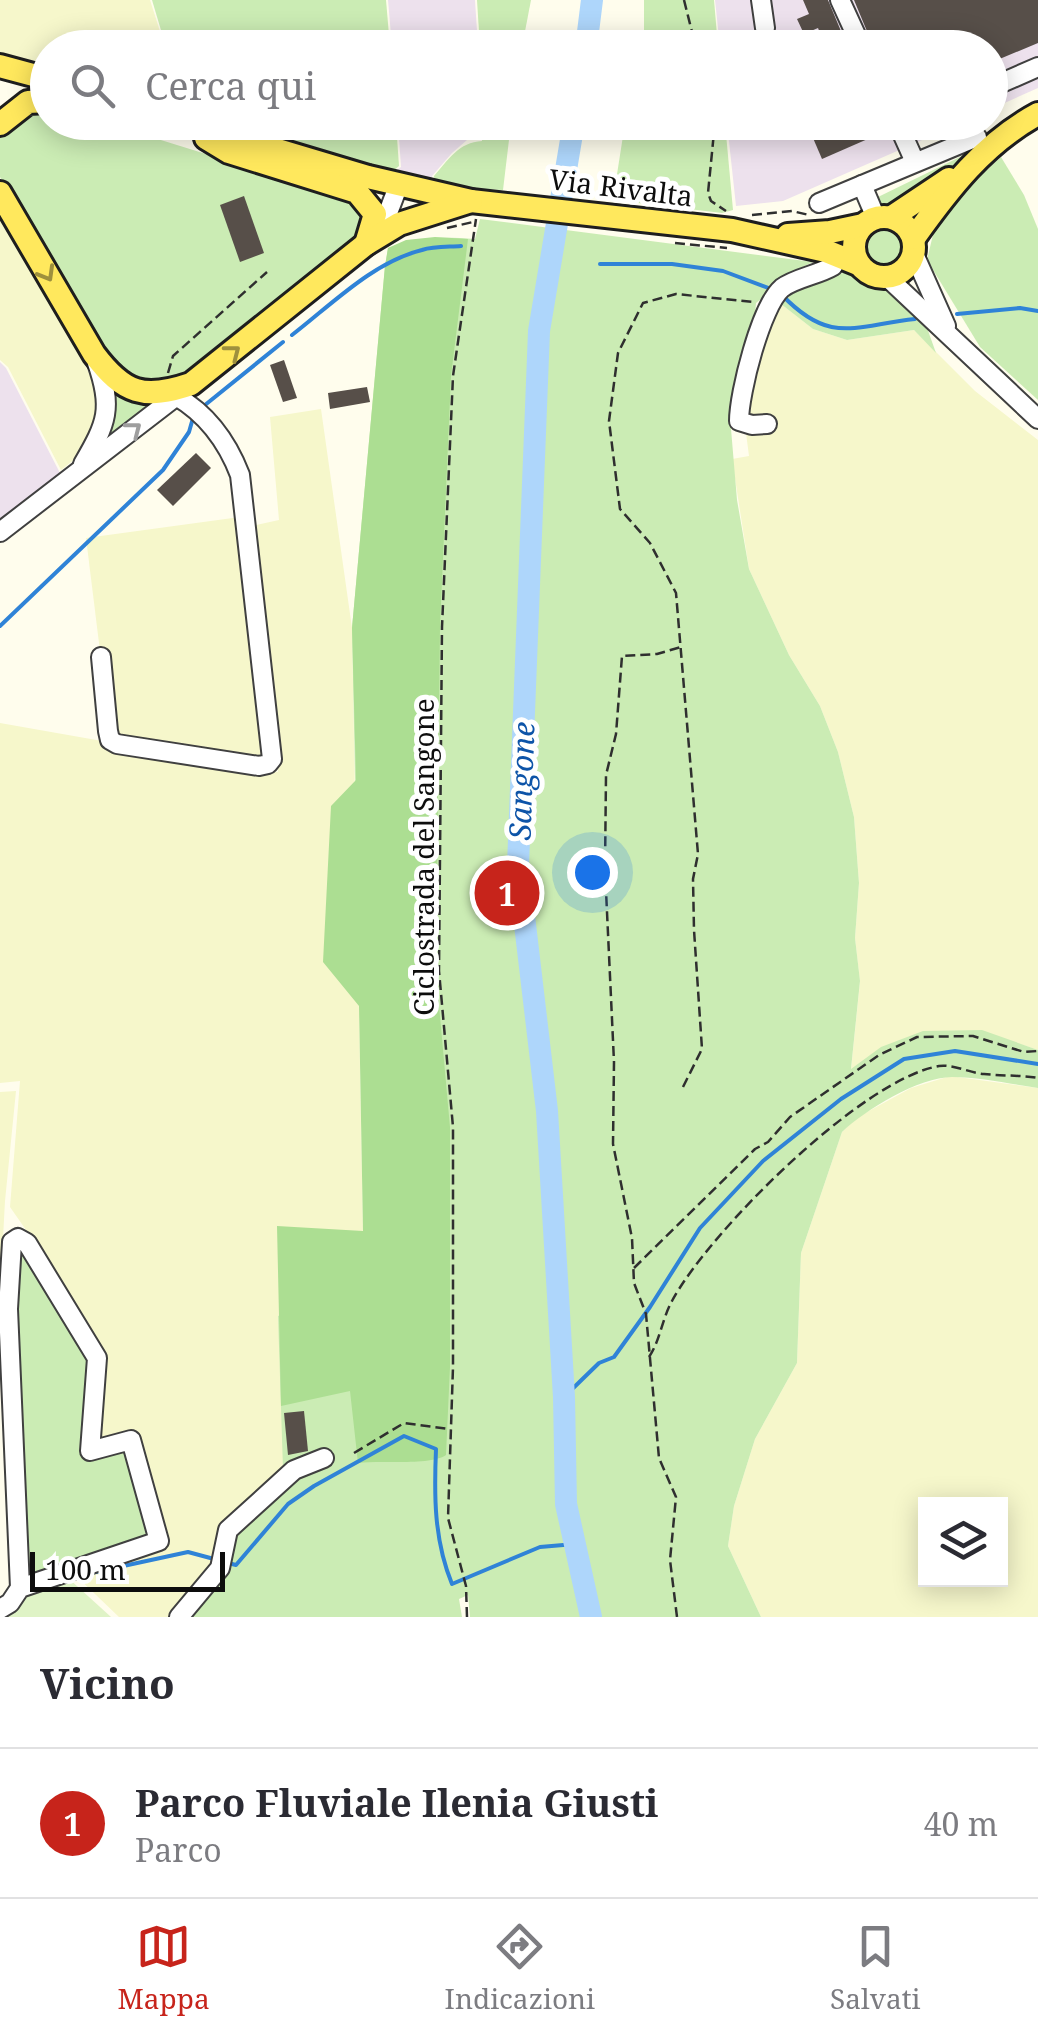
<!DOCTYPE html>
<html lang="it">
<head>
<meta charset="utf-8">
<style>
  :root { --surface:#fff; --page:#f2f2f3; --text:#2b2b33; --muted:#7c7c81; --line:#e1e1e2; --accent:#c7241b }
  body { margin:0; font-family:"Noto Serif",serif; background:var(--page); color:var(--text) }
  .controls { position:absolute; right:30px; bottom:30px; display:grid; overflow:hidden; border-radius:0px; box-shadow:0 5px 25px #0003 }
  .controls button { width:90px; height:90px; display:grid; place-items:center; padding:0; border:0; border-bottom:2px solid var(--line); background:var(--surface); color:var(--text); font:50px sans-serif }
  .scale { position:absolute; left:30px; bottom:25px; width:195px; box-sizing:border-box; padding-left:10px; border:5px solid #0d0d0d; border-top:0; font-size:28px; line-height:35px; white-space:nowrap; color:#0d0d0d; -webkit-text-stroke:8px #fff; paint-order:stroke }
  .you { position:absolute; left:592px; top:872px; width:35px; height:35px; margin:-25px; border:8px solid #fff; border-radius:50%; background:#1a73e8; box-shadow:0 0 0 15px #1a73e833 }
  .badge { display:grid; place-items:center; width:65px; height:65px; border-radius:50%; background:var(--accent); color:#fff; font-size:32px; font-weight:700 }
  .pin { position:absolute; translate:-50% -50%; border:5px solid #fff; box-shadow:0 2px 10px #0006 }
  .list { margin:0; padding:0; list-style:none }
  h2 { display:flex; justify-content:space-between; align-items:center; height:130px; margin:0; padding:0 40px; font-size:42px }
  h2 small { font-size:32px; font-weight:400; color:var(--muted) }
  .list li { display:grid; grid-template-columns:65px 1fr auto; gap:30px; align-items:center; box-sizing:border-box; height:150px; padding:0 40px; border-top:2px solid var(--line) }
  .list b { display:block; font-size:38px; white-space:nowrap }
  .list p { margin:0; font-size:32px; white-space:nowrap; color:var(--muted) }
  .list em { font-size:32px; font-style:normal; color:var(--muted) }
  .icon { flex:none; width:55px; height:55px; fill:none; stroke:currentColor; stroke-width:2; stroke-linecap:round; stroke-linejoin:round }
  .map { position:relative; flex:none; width:1038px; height:1617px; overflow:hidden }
  .search { position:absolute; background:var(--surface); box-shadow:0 5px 25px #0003; left:30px; right:30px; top:30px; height:110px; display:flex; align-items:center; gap:25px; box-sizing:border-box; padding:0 35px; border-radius:55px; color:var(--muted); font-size:38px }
  .sheet { height:280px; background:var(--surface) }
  nav { display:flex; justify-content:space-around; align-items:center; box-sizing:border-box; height:140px; border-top:2px solid var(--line); background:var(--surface); font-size:28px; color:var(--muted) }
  nav a { display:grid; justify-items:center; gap:5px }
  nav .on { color:var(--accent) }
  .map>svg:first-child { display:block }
</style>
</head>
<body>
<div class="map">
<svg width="1038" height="1617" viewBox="0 0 1038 1617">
  <rect width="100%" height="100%" fill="#fffded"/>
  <g fill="#ede1ed">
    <path d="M388 0H475L478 47H392Z"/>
    <path d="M715 0H1038V88L991 109 990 48 720 47Z"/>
    <path d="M398 123H479L480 140H467L452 153 432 176V186L392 174 401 167Z"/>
    <path d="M727 123H961L783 201 736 206Z"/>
    <path d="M0 362 6 368 60 473 0 520Z"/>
  </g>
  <g fill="#f6f7cb" fill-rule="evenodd">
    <path d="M0 0H150L165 47 48 48 47 72 0 59Z"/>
    <path d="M0 208 98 390 99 422 80 455 61 470 8 367 0 360Z"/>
    <path d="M781 304 813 329 847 340 914 330 975 391 1038 440V1050L1020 1044 851 1070 860 982 855 938 859 883 854 817 838 752 820 706 789 655 749 569 732 459 749 456 743 410 768 322Z"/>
    <path d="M321 409 352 628 363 1231 283 1469 199 1582 168 1617H119L72 1572 96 1444 33 1240 10 1207 20 1081 0 1083V723L278 772 252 526 279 520 270 417Z"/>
    <path d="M240 517 269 768 111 740 86 538Z"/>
    <path d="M950 1076 1038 1088V1617H761L728 1546 734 1506 755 1439 797 1363 801 1253 842 1132 856 1118 911 1088ZM926 1504H1000V1580H926Z"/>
    <path d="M16 1091 5 1201 0 1294V1092Z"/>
  </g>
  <g fill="#cbecb4">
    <path d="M152 0H386L390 47H166Z"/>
    <path d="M477 0H531L522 47H480Z"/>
    <path d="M644 0H714L718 47H644Z"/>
    <path d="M47 106 48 122 106 123 351 199 363 209 365 232 188 378 146 387 113 369 0 177V134L5 125Z"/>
    <path d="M207 123H396L399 166 392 172Z"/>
    <path d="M481 123H511L503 190 435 187 434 176C448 160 459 142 482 141Z"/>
    <path d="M625 123H725L733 210 722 213 613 200Z"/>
    <path d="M964 155C949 173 906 208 882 206L876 198Z"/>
    <path d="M1001 157 1024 195 1038 229V400L980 347 927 260 935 226 965 189Z"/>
    <path d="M480 219 813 262 796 270 756 303 754 326 730 417 737 500 749 569 789 655 820 706 838 752 854 817 859 883 855 938 860 981 851 1069 881 1047 923 1031 982 1030 1038 1050V1088C1010 1084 980 1077 952 1077 919 1077 865 1110 842 1132L801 1253 797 1363 755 1439 734 1506 728 1546 761 1617H470L468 1595 459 1599 462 1617H188L237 1533 283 1469 278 1316 365 1274 352 628 385 266 388 248C417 236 444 237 475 239Z"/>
    <circle cx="885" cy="247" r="19"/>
    <path d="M855 272 897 292 926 325 936 353 914 330 847 340 813 329 781 304C801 280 824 274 855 272Z"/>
    <path d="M111 385 150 401 152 405 109 446 105 437Z"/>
    <path d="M19 1242 96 1356 89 1452 131 1442 158 1537 17 1583Z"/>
  </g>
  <path fill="#acde92" d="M435 237 468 239 451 376 440 627 436 972 450 1127V1367L446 1455C430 1466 381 1460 358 1463L350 1391 281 1406 277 1226 363 1231 359 1006 323 962 331 806 356 780 352 628 385 266 388 248 406 240Z"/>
  <path fill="#dff3c6" d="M67 1577 111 1617H2L20 1592Z"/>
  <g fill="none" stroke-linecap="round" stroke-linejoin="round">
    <g stroke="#2f83d7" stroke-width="4">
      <path d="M600 264H672L723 271 774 290"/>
      <path d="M782 295C831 346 855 325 915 319"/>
      <path d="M957 314 1020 308 1038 311"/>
      <path d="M292 335C331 305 373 262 422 250 434 246 449 247 461 246"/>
      <path d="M205 405 283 342"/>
      <path d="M0 626 163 470 189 432 193 418"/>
      <path d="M564 1397 599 1363 614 1357 650 1307 700 1228 763 1161 841 1099 904 1059 955 1051 1038 1064"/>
      <path d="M228 1563 236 1565 288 1504 314 1486 404 1436 436 1449C434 1496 434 1540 452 1584L540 1547 575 1544"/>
      <path d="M91 1573 188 1552 214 1559"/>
    </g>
    <g stroke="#aed6fb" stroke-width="22">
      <path d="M586 48 592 0"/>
      <path d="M574 122 539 331 518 865 547 1111 564 1397 566 1504 591 1617"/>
    </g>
  </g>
  <g fill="#574f49">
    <path d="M803 0H828L848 48H826L818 28 804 34 797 19 809 14Z"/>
    <path d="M854 0H1038V43L990 63V48H874Z"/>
    <path d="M831 122H882L886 131 822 159 810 131Z"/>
    <path d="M244 196 264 253 240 262 220 205Z"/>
    <path d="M284 360 297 398 283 402 270 365Z"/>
    <path d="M367 387 370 402 330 409 328 393Z"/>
    <path d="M196 453 211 468 173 506 157 490Z"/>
    <path d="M304 1411 308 1451 288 1455 284 1413Z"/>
  </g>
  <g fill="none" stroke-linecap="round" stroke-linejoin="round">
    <g stroke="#404040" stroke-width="22">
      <g id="minor">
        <path d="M761 0 765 28"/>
        <path d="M840 0 862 48"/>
        <path d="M990 88 1038 67"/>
        <path d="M897 122 915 162"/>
        <path d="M862 185 876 218"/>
        <path d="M819 203 977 137"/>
        <path d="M372 235 386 218 399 184"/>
        <path d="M914 254 946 326"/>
        <path d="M888 278 1038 419"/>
        <path d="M767 424 752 425 739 421C739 393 761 306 782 288 795 278 818 275 833 266L835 254"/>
        <path d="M83 464C107 423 113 408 97 363"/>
        <path d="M0 532 183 391"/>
        <path d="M101 657 108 731 110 740 117 744 259 766 268 764 272 759 240 475C227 441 207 414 176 396"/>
        <path d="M0 1609 10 1603 20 1588 8 1309 12 1242 18 1238 27 1243 97 1358 90 1451 131 1440 159 1541 20 1588"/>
        <path d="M179 1617 220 1568 228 1530 294 1470 324 1458"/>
      </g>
    </g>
    <g stroke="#1e1e1e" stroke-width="28">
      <g id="major">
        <path d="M0 66 48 79"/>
        <path d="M184 122 368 177 471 201 732 230 826 251 858 264"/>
        <path d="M0 124 28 102 48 101"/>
        <path d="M206 138 229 152 357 192 375 214 366 244"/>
        <path d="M0 193 94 354C124 394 144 400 191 384L366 244 399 224 471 201"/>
        <circle cx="884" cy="247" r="30"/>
        <path d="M892 217 949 179"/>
        <path d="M788 235 830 232 863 225"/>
        <path d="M914 238C949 189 984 143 1038 114"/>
      </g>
    </g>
    <g stroke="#2f2f2f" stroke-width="2.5" stroke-dasharray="10 5" stroke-linecap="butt">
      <path d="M684 0 696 48"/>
      <path d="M715 122 708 193 711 201 726 211"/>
      <path d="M752 215 792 211 809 215"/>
      <path d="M447 228 473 222"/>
      <path d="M675 243 727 248"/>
      <path d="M168 373 173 356 267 272"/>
      <path d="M683 1087 702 1049 694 930 693 879 698 854 676 593 650 543 620 509 609 421 618 353 643 303 676 294 753 302"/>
      <path d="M634 1268 755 1149 768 1142 790 1117 879 1055 917 1037 973 1036 1024 1052 1038 1051"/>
      <path d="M649 1357C660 1341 662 1319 672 1301 709 1232 862 1079 939 1066 953 1064 970 1073 984 1074 1002 1076 1020 1075 1038 1078"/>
      <path d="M354 1453 404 1423 449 1429"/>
      <path d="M467 1617 466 1586 448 1518 453 1367V1127L439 971 442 627 453 376 476 219"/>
      <path d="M677 1617 670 1560 676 1497 659 1458 646 1314 634 1283 632 1238 613 1144 614 1062 605 869 606 775 616 734 622 656 657 654 681 647"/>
    </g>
    <use href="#minor" stroke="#fff" stroke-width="18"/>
    <use href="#major" stroke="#ffe85d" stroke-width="22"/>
  </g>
  <defs><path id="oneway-chevron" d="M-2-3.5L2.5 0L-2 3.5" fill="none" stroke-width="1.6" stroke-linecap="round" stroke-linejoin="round" transform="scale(2.5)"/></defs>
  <g stroke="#9e903d">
    <use href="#oneway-chevron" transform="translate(47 274) rotate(60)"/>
    <use href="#oneway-chevron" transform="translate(233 352) rotate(-38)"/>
  </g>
  <use stroke="#9e9e9e" href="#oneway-chevron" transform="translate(134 429) rotate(-38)"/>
  <g text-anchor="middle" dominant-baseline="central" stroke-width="10" stroke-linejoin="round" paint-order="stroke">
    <g font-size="28" fill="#0d0d0d" stroke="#fff">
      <text transform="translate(621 187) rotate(7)">Via Rivalta</text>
      <text transform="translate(423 857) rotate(-90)">Ciclostrada del Sangone</text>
    </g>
    <g font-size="30" font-style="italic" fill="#0d54a8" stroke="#fff">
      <text transform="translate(521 781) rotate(-88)">Sangone</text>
    </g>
  </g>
</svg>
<div class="controls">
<button><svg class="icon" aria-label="layers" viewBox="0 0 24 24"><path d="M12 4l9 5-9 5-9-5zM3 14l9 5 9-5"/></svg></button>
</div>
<div class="scale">100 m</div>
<div class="you"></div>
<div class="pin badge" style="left:507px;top:893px">1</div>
<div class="search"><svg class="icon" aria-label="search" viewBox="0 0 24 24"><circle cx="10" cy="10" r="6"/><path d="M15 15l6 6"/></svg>Cerca qui</div>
</div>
<section class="sheet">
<h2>Vicino<small></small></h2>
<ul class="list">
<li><span class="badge">1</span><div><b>Parco Fluviale Ilenia Giusti</b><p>Parco</p></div><em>40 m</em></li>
</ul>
</section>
<nav>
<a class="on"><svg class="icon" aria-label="map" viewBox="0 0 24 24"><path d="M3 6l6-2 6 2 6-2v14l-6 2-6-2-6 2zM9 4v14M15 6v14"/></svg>Mappa</a>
<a><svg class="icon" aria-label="directions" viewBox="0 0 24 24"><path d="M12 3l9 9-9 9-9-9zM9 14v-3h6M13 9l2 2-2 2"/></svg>Indicazioni</a>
<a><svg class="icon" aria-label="saved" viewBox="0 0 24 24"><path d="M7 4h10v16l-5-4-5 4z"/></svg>Salvati</a>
</nav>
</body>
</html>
